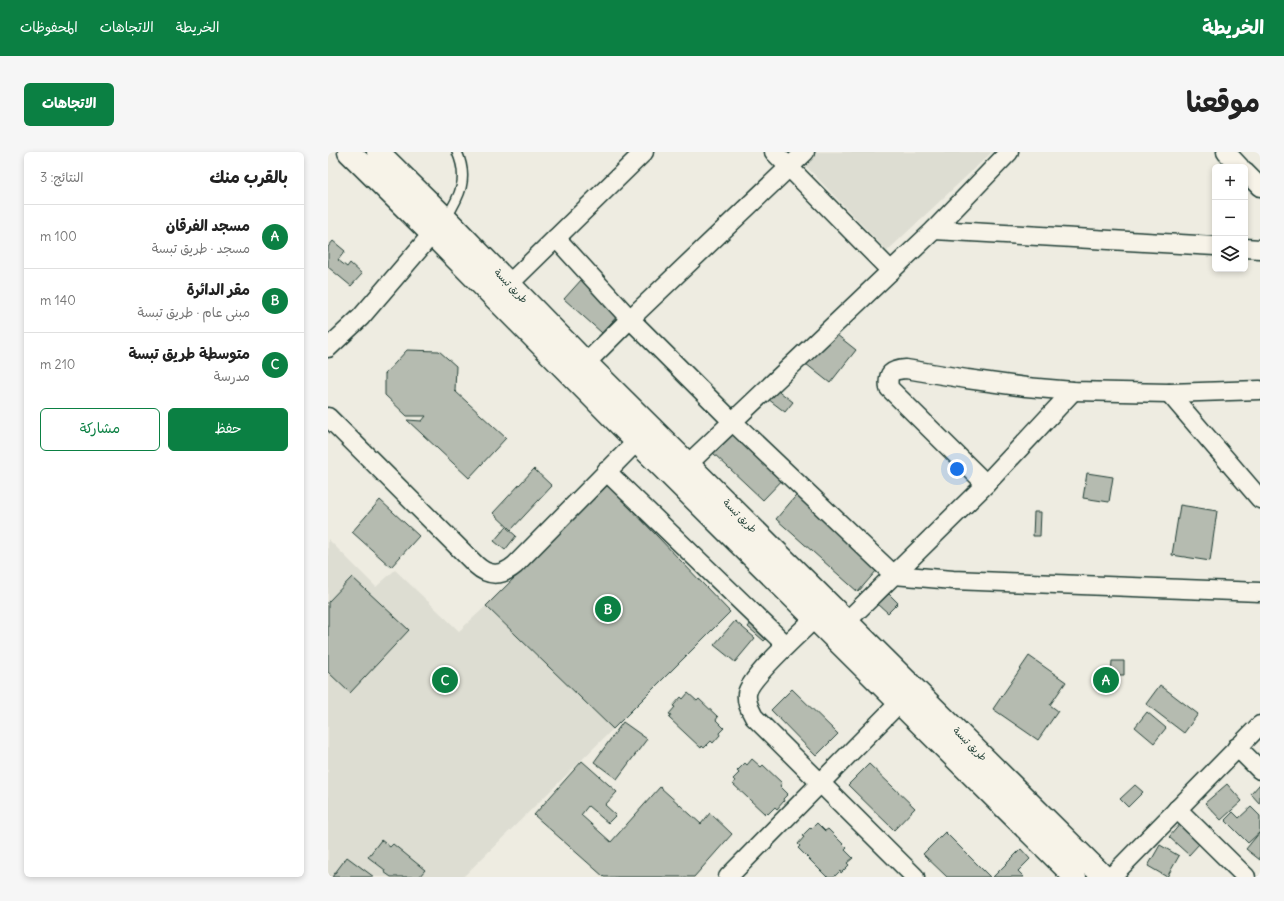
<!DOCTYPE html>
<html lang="ar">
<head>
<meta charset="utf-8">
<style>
  :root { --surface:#fff; --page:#f6f6f6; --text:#222; --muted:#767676; --line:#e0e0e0; --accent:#0b8043 }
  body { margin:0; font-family:Delius,"Playpen Sans Arabic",sans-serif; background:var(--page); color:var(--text); direction:rtl }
  .controls { position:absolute; right:12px; top:12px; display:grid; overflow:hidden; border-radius:6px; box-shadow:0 2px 6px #0003 }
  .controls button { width:36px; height:36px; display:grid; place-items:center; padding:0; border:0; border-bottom:1px solid var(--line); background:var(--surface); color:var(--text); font:20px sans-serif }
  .you { position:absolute; left:629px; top:317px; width:14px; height:14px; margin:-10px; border:3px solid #fff; border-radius:50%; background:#1a73e8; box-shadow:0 0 0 6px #1a73e833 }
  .badge { display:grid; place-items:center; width:26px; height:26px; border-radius:50%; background:var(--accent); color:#fff; font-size:13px; font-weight:700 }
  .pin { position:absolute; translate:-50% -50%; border:2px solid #fff; box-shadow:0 1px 4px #0006 }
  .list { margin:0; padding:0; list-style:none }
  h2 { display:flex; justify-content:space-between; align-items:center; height:52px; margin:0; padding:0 16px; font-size:17px }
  h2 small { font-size:13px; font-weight:400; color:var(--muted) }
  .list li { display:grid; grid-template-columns:26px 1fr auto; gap:12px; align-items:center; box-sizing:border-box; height:64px; padding:0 16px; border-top:1px solid var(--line) }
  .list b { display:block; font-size:15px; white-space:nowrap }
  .list p { margin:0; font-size:13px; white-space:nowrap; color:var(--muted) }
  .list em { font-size:13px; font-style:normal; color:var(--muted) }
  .actions { display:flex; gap:8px; padding:12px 16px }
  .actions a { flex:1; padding:9px 0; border:1px solid var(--accent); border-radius:6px; text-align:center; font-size:14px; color:var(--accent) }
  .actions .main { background:var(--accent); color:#fff }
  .icon { flex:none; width:22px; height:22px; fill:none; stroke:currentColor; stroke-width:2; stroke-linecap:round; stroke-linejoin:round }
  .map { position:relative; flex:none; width:932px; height:725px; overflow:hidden; direction:ltr; border-radius:6px }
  header { display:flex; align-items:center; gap:24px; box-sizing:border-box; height:56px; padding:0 20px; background:var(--accent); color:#fff }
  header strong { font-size:19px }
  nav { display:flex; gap:22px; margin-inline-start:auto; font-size:14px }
  .intro { display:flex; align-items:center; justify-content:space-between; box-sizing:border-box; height:96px; padding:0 24px }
  h1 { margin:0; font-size:28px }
  .button { padding:10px 18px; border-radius:6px; background:var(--accent); color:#fff; font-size:14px; font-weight:700 }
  main { display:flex; gap:24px; padding:0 24px }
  aside { flex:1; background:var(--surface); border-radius:6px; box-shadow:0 2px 6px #0003 }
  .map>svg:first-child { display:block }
</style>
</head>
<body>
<header>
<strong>الخريطة</strong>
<nav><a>الخريطة</a><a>الاتجاهات</a><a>المحفوظات</a></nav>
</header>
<div class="intro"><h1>موقعنا</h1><a class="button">الاتجاهات</a></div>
<main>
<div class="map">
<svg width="932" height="725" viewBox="0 0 932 725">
  <rect width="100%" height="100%" fill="#eeece1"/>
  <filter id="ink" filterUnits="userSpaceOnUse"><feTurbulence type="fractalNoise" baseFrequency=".025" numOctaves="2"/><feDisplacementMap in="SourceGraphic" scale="8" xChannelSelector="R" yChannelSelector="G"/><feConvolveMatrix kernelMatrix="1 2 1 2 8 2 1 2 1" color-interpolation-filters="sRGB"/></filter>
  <g filter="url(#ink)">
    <g fill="#ddddd2">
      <path d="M484 0H664L559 99 474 10Z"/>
      <path d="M0 387 48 435 67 418 131 479 158 454 285 577 135 725H0Z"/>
    </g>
    <g fill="#b5bbb0" stroke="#1f3d34">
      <path d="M5 89 17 99 10 108 19 115 22 111 34 122 23 134 0 115V95Z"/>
      <path d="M263 117 301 151 274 181 236 147Z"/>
      <path d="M504 179 528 198 502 231 478 212Z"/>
      <path d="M79 198 111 199 128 214 127 239 178 286 141 326 79 268 94 269 98 264H79L57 243V222Z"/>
      <path d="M448 237 465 250 457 260 440 247Z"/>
      <path d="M410 272 461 321 435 348 384 300Z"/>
      <path d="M206 317 224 334 183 378 165 361Z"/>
      <path d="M759 321 785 325 781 350 755 346Z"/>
      <path d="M280 333 402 460 285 577 158 454Z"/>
      <path d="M473 338 555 411 530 440 448 367Z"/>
      <path d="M52 348 91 384 63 415 24 380Z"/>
      <path d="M852 353 889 359 882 409 844 403Z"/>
      <path d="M706 360H713L712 384H705Z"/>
      <path d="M178 375 188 384 177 398 166 389Z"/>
      <path d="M24 425 81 478 22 541 0 520V450Z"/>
      <path d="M561 442 570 451 560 461 550 452Z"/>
      <path d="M427 466 444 480 436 489 420 475Z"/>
      <path d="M407 469 427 486 407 510 386 493Z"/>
      <path d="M701 504 738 530 722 553 730 559 710 588 665 557Z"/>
      <path d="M784 509H796V523H783Z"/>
      <path d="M832 533 870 562 856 581 818 552Z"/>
      <path d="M464 537 510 582 488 604 443 558Z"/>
      <path d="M360 541 369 549 371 547 390 565 388 568 396 576 391 581 392 583 385 591 383 589 376 596 374 594 373 596 341 566 343 563 341 562 347 555 345 554 353 545 355 547Z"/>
      <path d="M819 560 838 576 826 591 807 575Z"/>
      <path d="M295 570 319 587 289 627 266 610Z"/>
      <path d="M424 607 433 615 435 613 454 631 452 634 460 642 455 647 456 649 449 657 447 655 440 662 438 660 437 662 405 632 407 629 405 627 411 621 409 619 417 611 419 613Z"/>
      <path d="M254 609 289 640 277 653 288 663 280 671 260 654 253 663 283 690 332 635 373 672 382 661 404 682 366 725H276L206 663Z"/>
      <path d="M541 612 587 656 566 678 520 633Z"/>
      <path d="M899 632 914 649 893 668 877 651Z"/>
      <path d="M932 632V652L923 642Z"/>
      <path d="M807 633 815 640 800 655 792 647Z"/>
      <path d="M923 655 932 664V680L920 691 897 668 905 660 911 666Z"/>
      <path d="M860 663 881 681 861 703 841 685Z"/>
      <path d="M489 671 497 679 500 677 519 696 517 698 525 706 519 711 521 713 513 721 512 719 506 725H499L470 696 472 694 470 692 476 685 474 684 482 676 483 677Z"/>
      <path d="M617 680 662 725H619L595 702Z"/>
      <path d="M932 680V708L918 697Z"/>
      <path d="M53 688 62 695 65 692 97 718 91 725H63L56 720 57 718 40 705Z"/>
      <path d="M832 693 851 704 839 725 820 714Z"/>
      <path d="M693 697 702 707 690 719 696 725H665Z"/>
      <path d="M19 705 46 725H4Z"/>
    </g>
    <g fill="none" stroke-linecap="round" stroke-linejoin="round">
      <g stroke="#1f3d34" stroke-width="12">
        <path id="lane" d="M117 68C132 44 141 27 129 0"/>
      </g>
      <g stroke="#1f3d34" stroke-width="21">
        <g id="street">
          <path d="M446 0 563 119"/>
          <path d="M898 0 912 15"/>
          <path d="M917 20 932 35"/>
          <path d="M606 78 887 94"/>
          <path d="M228 86 302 167 405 270 566 423 625 428 932 440"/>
          <path d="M917 96 932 97"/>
          <path d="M181 132 316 0"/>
          <path d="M0 196 33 165 104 82"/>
          <path d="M258 211 302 167 477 0"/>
          <path d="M841 241 932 347"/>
          <path d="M0 265 148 413C161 425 174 424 187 413L318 280"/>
          <path d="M360 312 606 78 681 0"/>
          <path d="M278 319 458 493"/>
          <path d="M658 332 561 236C559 221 563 218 578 217L639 227 698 235 745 239 841 241 932 238"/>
          <path d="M487 466C474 479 421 526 419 542 418 551 422 557 426 565L587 725"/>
          <path d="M518 470 658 332 745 239"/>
          <path d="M909 595 932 618"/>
          <path d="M849 657 918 725"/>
          <path d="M400 725 571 551"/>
          <path d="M783 725 932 573"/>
        </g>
      </g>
      <g stroke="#1f3d34" stroke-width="25">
        <g id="primary">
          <path d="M21 0 104 82 309 290 747 725"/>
          <path d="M50 0 118 67 258 211 776 725"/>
        </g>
      </g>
      <use href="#lane" stroke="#f7f3e8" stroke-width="9"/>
      <use href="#street" stroke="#f7f3e8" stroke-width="18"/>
      <use href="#primary" stroke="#f7f3e8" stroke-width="22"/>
    </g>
  </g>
  <g text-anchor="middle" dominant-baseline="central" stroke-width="3" stroke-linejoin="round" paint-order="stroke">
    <g font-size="10" fill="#1f3d34" stroke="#f7f3e8">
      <text transform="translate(183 134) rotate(46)">طريق تبسة</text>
      <text transform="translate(412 364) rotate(45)">طريق تبسة</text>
      <text transform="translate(642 592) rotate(45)">طريق تبسة</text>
    </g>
  </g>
</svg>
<div class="controls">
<button>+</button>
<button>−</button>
<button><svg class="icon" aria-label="layers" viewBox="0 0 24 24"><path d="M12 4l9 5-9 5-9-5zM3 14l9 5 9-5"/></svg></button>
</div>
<div class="you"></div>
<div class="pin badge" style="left:778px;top:528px">A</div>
<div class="pin badge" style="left:280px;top:457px">B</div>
<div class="pin badge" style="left:117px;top:528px">C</div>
</div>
<aside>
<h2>بالقرب منك<small>النتائج: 3</small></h2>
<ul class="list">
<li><span class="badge">A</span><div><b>مسجد الفرقان</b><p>مسجد · طريق تبسة</p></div><em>100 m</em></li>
<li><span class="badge">B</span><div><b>مقر الدائرة</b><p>مبنى عام · طريق تبسة</p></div><em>140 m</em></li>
<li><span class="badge">C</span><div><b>متوسطة طريق تبسة</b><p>مدرسة</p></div><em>210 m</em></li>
</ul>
<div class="actions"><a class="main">حفظ</a><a>مشاركة</a></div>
</aside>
</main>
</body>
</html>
